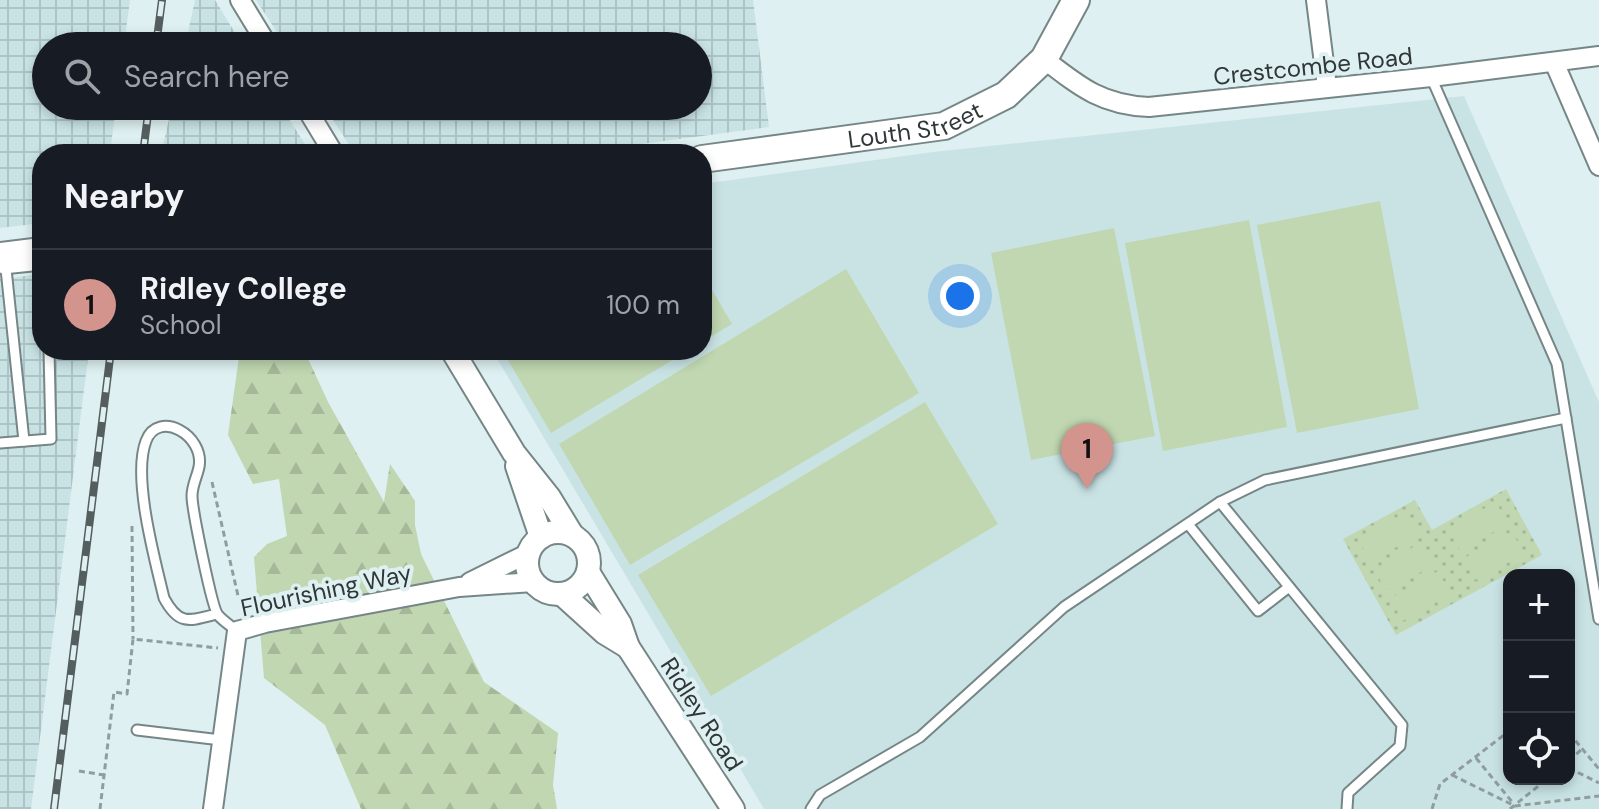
<!DOCTYPE html>
<html lang="en">
<head>
<meta charset="utf-8">
<style>
  :root { --surface:#171b24; --page:#242831; --text:#f1f3f6; --muted:#9ea1a6; --line:#363941; --accent:#d3948e }
  body { margin:0; font-family:"DM Sans",sans-serif; background:var(--page); color:var(--text) }
  .controls { position:absolute; right:24px; bottom:24px; display:grid; overflow:hidden; border-radius:16px; box-shadow:0 4px 12px #0003 }
  .controls button { width:72px; height:72px; display:grid; place-items:center; padding:0; border:0; border-bottom:2px solid var(--line); background:var(--surface); color:var(--text); font:40px sans-serif }
  .you { position:absolute; left:960px; top:296px; width:28px; height:28px; margin:-20px; border:6px solid #fff; border-radius:50%; background:#1a73e8; box-shadow:0 0 0 12px #1a73e833 }
  .badge { display:grid; place-items:center; width:52px; height:52px; border-radius:50%; background:var(--accent); color:#111; font-size:26px; font-weight:700 }
  .pin { position:absolute; translate:-50% -66px; filter:drop-shadow(0 2px 4px #0008) }
  .pin::after { content:''; position:absolute; top:42px; width:28px; height:24px; background:inherit; clip-path:polygon(0 0,100% 0,50% 100%) }
  .list { margin:0; padding:0; list-style:none }
  h2 { display:flex; justify-content:space-between; align-items:center; height:104px; margin:0; padding:0 32px; font-size:34px }
  h2 small { font-size:26px; font-weight:400; color:var(--muted) }
  .list li { display:grid; grid-template-columns:52px 1fr auto; gap:24px; align-items:center; box-sizing:border-box; height:112px; padding:0 32px; border-top:2px solid var(--line) }
  .list b { display:block; font-size:30px; white-space:nowrap }
  .list p { margin:0; font-size:26px; white-space:nowrap; color:var(--muted) }
  .list em { font-size:26px; font-style:normal; color:var(--muted) }
  .icon { flex:none; width:44px; height:44px; fill:none; stroke:currentColor; stroke-width:2; stroke-linecap:round; stroke-linejoin:round }
  .map { position:relative; flex:none; width:1599px; height:809px; overflow:hidden }
  .search { position:absolute; background:var(--surface); box-shadow:0 4px 12px #0003; left:32px; top:32px; width:680px; height:88px; display:flex; align-items:center; gap:20px; box-sizing:border-box; padding:0 28px; border-radius:44px; color:var(--muted); font-size:30px }
  .panel { position:absolute; background:var(--surface); box-shadow:0 4px 12px #0003; left:32px; top:144px; width:680px; height:216px; border-radius:32px }
  .map>svg:first-child { display:block }
</style>
</head>
<body>
<div class="map">
<svg width="1599" height="809" viewBox="0 0 1599 809">
  <defs>
    <pattern id="industrial-grid" width="8" height="8" patternUnits="userSpaceOnUse" patternTransform="scale(2)"><rect width="8" height="8" fill="#c9e3e5"/><path d="M0 4h8M4 0v8" fill="none" stroke="#adc3c5"/></pattern>
    <pattern id="grass-dots" width="8" height="8" patternUnits="userSpaceOnUse" patternTransform="scale(2)"><rect width="8" height="8" fill="#c0d7b1"/><path d="M2 2h.1M6 6h.1" fill="none" stroke="#a5b999" stroke-width="1.8" stroke-linecap="round"/></pattern>
    <pattern id="forest-firs" width="22" height="20" patternUnits="userSpaceOnUse" patternTransform="scale(2)"><rect width="22" height="20" fill="#c0d7b1"/><path d="M5 1l3.5 6h-7zM16 11l3.5 6h-7z" fill="#a5b999"/></pattern>
  </defs>
  <rect width="100%" height="100%" fill="#def0f1"/>
  <path fill="#c9e3e5" fill-rule="evenodd" d="M1464 96 1599 402V809H764L492 350H702V184L933 152ZM1509 575H1569V779H1509Z"/>
  <g fill="url(#industrial-grid)">
    <path d="M0 0H130L124 46H46V106H116L110 154H42V223L0 228Z"/>
    <path d="M195 0H215L243 46H185Z"/>
    <path d="M256 0H753L769 127 566 154H355L324 106H698V46H286Z"/>
    <path d="M172 106H281L311 154H161Z"/>
    <path d="M42 274V350H89L31 809H0V279Z"/>
  </g>
  <path fill="url(#grass-dots)" d="M1506 489 1542 555 1396 635 1343 539 1415 500 1432 530Z"/>
  <path fill="url(#forest-firs)" d="M258 350H304L328 402 384 502 390 464 415 501V525L421 554 484 682 558 733 553 785 557 809H361L325 725 264 678 254 557 267 544 287 536 279 479 253 484 228 435 239 357Z"/>
  <g fill="#c0d7b1">
    <path d="M1380 201 1419 409 1297 433 1257 225Z"/>
    <path d="M1249 220 1287 427 1163 451 1125 243Z"/>
    <path d="M1114 228 1155 436 1031 460 991 253Z"/>
    <path d="M846 269 919 393 630 565 559 444Z"/>
    <path d="M702 273 732 324 702 342Z"/>
    <path d="M502 350H689L551 433Z"/>
    <path d="M925 402 998 524 711 696 638 575Z"/>
    <path d="M1496 502 1508 524 1460 551 1448 528Z"/>
    <path d="M1406 512 1418 535 1370 562 1358 539Z"/>
    <path d="M1512 531 1524 554 1476 580 1464 558Z"/>
    <path d="M1422 542 1434 565 1386 591 1374 569Z"/>
    <path d="M1438 571 1451 594 1403 621 1390 598Z"/>
  </g>
  <g fill="none" stroke-linecap="round" stroke-linejoin="round">
    <g stroke="#768687" stroke-width="13">
      <g id="service">
        <path d="M1431 77 1557 364 1599 619"/>
        <path d="M3 269 42 265"/>
        <path d="M6 269 24 441"/>
        <path d="M0 443 51 439 49 350"/>
        <path d="M1220 502 1402 725 1400 746 1348 793 1347 809"/>
        <path d="M1188 524 1258 611 1289 587"/>
        <path d="M217 614C189 621 179 626 164 598 155 560 132 477 146 441 158 409 205 435 199 467 197 477 192 485 192 496 192 509 212 608 218 615 223 621 231 626 237 631"/>
        <path d="M137 730 221 740"/>
        <path d="M811 809 820 795 920 737 1064 607 1220 502 1265 480 1566 418"/>
      </g>
    </g>
    <g stroke="#768687" stroke-width="22">
      <g id="minor">
        <path d="M240 0 268 46"/>
        <path d="M1316 0 1327 87"/>
        <path d="M1044 59C1080 87 1102 105 1149 107L1431 77 1599 56"/>
        <path d="M1554 62 1599 166"/>
        <path d="M305 106 334 154"/>
        <path d="M470 582 529 553"/>
        <path d="M213 809 237 631 265 623 459 587 534 582"/>
      </g>
    </g>
    <g stroke="#768687" stroke-width="26">
      <g id="tertiary">
        <path d="M452 350 514 453 549 497 571 533"/>
        <path d="M517 466 541 537"/>
        <circle cx="558" cy="563" r="31"/>
        <path d="M588 572 620 624 628 647 733 809"/>
        <path d="M562 594 605 633 628 647"/>
      </g>
    </g>
    <g stroke="#768687" stroke-width="30">
      <g id="secondary">
        <path id="s1" d="M702 159 944 126 1006 95 1044 59 1076 0"/>
        <path d="M0 256 42 251"/>
      </g>
    </g>
    <g stroke="#909d9e" stroke-width="3" stroke-dasharray="6 4" stroke-linecap="butt">
      <path d="M212 482 239 600"/>
      <path d="M132 526 133 639"/>
      <path d="M1569 733 1599 769"/>
      <path d="M1476 758 1513 803"/>
      <path d="M1569 761 1582 749"/>
      <path d="M1569 768 1599 783"/>
      <path d="M79 771 104 775"/>
      <path d="M1452 775 1515 806 1599 796"/>
      <path d="M100 809 114 692 127 694 133 639 218 648"/>
      <path d="M1432 809 1440 784 1504 735 1509 737"/>
      <path d="M1510 809 1547 779"/>
    </g>
    <use href="#service" stroke="#fff" stroke-width="9"/>
    <use href="#minor" stroke="#fff" stroke-width="18"/>
    <use href="#tertiary" stroke="#fff" stroke-width="22"/>
    <use href="#secondary" stroke="#fff" stroke-width="26"/>
    <g stroke="#555e5f" stroke-width="8">
      <g id="rail">
        <path d="M156 46 162 0"/>
        <path d="M143 154 149 106"/>
        <path d="M54 809 111 350"/>
      </g>
    </g>
    <use href="#rail" stroke="#def0f1" stroke-width="5" stroke-dasharray="15" stroke-linecap="butt"/>
  </g>
  <g text-anchor="middle" dominant-baseline="central" stroke-width="8" stroke-linejoin="round" paint-order="stroke">
    <g font-size="24" fill="#303738" stroke="#def0f1">
      <text transform="translate(1313 66) rotate(-6)">Crestcombe Road</text>
      <text stroke="none"><textPath href="#s1" startOffset="216">Louth Street</textPath></text>
      <text transform="translate(326 590) rotate(-12)">Flourishing Way</text>
      <text transform="translate(702 714) rotate(57)">Ridley Road</text>
    </g>
  </g>
</svg>
<div class="controls">
<button>+</button>
<button>−</button>
<button><svg class="icon" aria-label="locate" viewBox="0 0 24 24"><circle cx="12" cy="12" r="6"/><path d="M12 2v4M12 18v4M2 12h4M18 12h4"/></svg></button>
</div>
<div class="you"></div>
<div class="pin badge" style="left:1087px;top:489px">1</div>
<div class="search"><svg class="icon" aria-label="search" viewBox="0 0 24 24"><circle cx="10" cy="10" r="6"/><path d="M15 15l6 6"/></svg>Search here</div>
<section class="panel">
<h2>Nearby<small></small></h2>
<ul class="list">
<li><span class="badge">1</span><div><b>Ridley College</b><p>School</p></div><em>100 m</em></li>
</ul>
</section>
</div>
</body>
</html>
